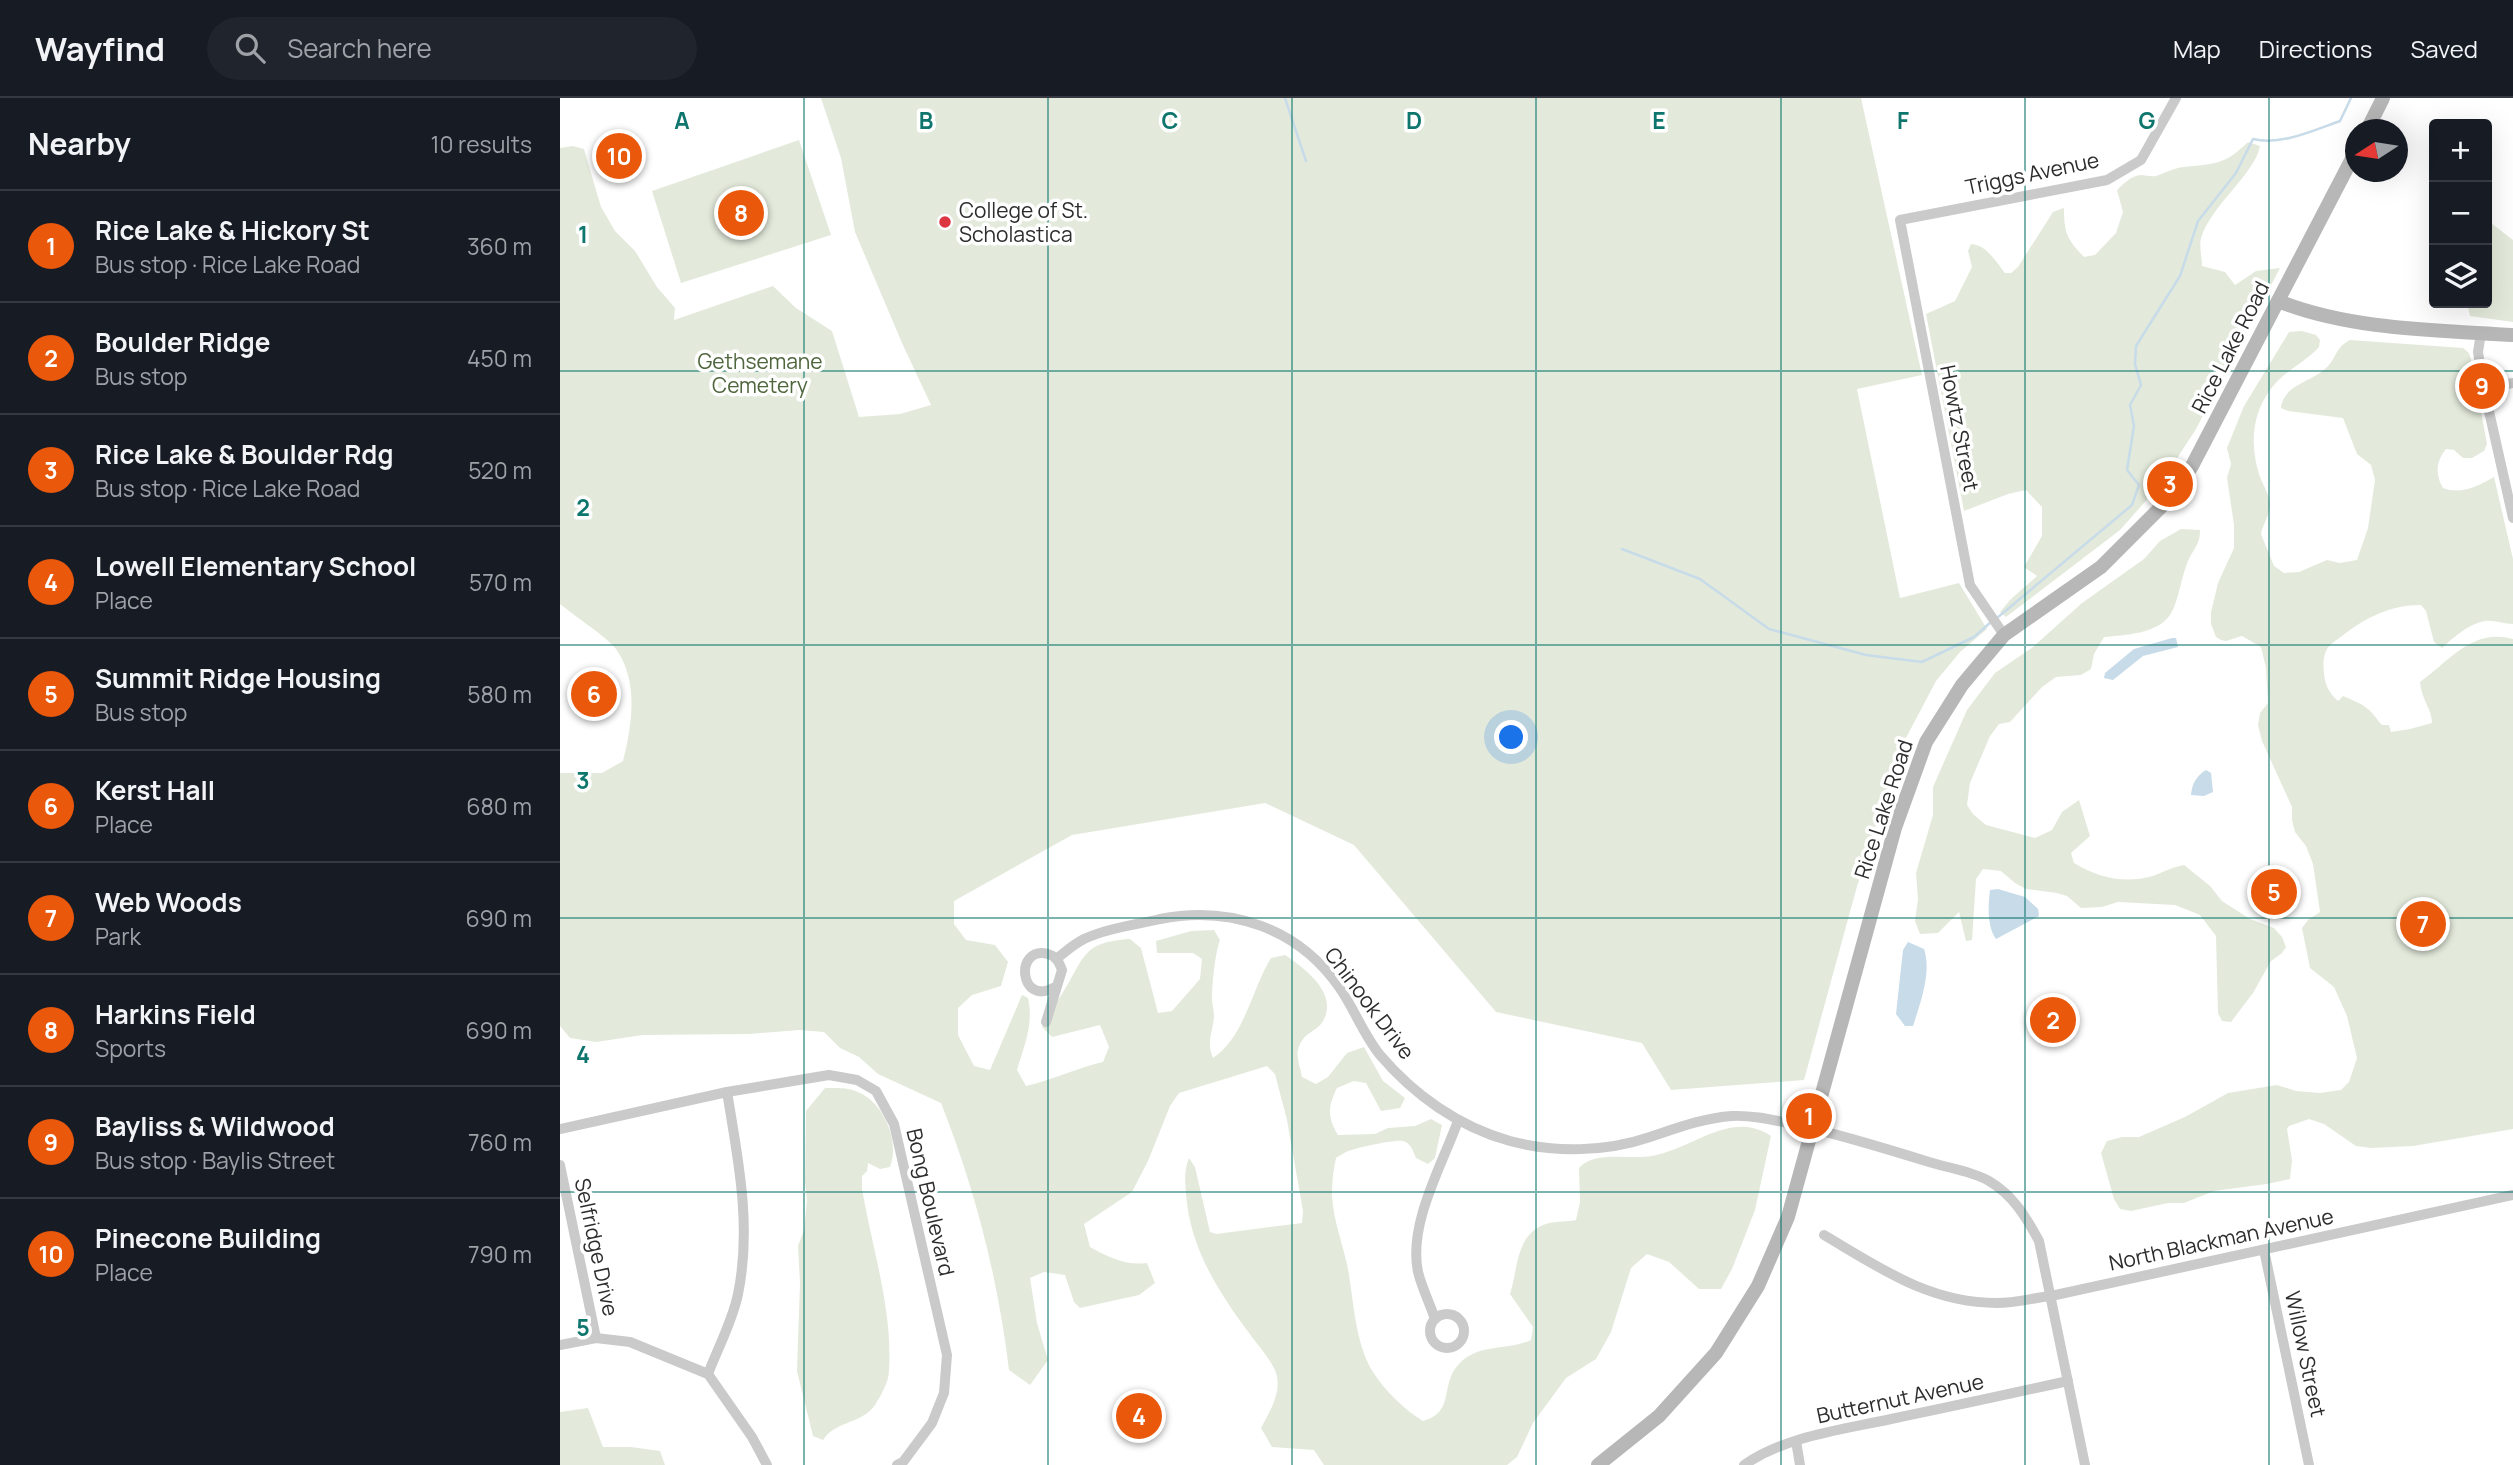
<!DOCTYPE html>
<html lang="en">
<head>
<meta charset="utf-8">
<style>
  :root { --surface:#171b24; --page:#20242c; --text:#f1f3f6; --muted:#9ea1a6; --line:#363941; --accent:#ea580c }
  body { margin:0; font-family:Manrope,sans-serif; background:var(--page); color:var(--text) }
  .controls { position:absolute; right:21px; top:21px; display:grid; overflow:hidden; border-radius:7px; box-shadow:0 7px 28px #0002 }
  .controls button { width:63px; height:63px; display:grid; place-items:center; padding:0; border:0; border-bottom:2px solid var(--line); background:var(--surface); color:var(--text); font:35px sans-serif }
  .compass { position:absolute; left:1785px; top:21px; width:63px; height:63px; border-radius:50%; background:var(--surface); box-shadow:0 7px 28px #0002; rotate:258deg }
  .you { position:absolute; left:952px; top:640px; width:24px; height:24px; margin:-18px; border:5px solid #fff; border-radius:50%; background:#1a73e8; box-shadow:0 0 0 10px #1a73e833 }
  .badge { display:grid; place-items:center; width:46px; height:46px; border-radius:50%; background:var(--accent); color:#fff; font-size:23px; font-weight:700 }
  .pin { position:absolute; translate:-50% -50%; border:4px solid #fff; box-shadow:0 2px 7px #0006 }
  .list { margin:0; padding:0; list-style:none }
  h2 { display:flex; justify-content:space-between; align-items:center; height:91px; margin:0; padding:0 28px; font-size:30px }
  h2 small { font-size:23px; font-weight:400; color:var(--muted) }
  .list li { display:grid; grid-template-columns:46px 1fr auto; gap:21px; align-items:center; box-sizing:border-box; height:112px; padding:0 28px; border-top:2px solid var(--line) }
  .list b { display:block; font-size:26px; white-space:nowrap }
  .list p { margin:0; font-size:23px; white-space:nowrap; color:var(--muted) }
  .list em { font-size:23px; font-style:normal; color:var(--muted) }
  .icon { flex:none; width:38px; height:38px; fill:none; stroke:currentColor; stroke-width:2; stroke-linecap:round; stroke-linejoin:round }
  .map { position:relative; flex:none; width:1953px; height:1367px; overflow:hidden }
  header { display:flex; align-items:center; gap:42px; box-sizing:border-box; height:98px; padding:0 35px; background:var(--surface); border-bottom:2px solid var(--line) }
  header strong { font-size:33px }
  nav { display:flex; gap:38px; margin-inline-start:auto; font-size:24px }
  .search { width:490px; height:63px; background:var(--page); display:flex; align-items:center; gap:18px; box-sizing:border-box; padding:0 24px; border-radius:38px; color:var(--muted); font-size:26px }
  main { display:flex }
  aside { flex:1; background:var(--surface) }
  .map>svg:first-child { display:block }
</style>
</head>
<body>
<header>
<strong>Wayfind</strong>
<div class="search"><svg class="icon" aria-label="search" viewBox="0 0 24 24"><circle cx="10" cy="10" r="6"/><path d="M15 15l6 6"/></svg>Search here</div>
<nav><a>Map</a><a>Directions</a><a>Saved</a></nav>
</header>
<main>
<aside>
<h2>Nearby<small>10 results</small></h2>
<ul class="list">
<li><span class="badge">1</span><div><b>Rice Lake &amp; Hickory St</b><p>Bus stop · Rice Lake Road</p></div><em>360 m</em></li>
<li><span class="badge">2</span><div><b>Boulder Ridge</b><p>Bus stop</p></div><em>450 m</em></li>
<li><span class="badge">3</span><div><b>Rice Lake &amp; Boulder Rdg</b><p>Bus stop · Rice Lake Road</p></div><em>520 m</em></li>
<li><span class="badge">4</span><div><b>Lowell Elementary School</b><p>Place</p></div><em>570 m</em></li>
<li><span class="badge">5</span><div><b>Summit Ridge Housing</b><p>Bus stop</p></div><em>580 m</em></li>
<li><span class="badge">6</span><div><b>Kerst Hall</b><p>Place</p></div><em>680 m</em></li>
<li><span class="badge">7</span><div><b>Web Woods</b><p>Park</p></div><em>690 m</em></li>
<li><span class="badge">8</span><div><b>Harkins Field</b><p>Sports</p></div><em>690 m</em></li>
<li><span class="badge">9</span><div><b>Bayliss &amp; Wildwood</b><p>Bus stop · Baylis Street</p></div><em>760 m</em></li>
<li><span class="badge">10</span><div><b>Pinecone Building</b><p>Place</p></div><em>790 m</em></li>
</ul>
</aside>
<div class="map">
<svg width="1953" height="1367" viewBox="0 0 1953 1367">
  <rect width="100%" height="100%" fill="#fff"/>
  <g fill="#e3eadb">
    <path d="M261 0H1301L1362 277 1297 291 1340 500 1399 485 1427 531 1400 554 1376 583 1338 655 1296 792 1244 982 1111 992 1082 945 936 914 794 747 705 705 512 737 394 803V826L406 842 435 847 448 864 441 888 412 897 398 910V937L414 968 430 972 462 897 468 900C474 926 464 948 457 972L466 988C493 982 516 970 543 964L549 949 540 927 492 939 482 929C488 911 493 910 502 896 525 860 521 844 570 841L581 850 598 915 612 913 640 881 642 861 633 855H597L596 843 631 833 654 832 660 842C655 856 652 886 652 901 652 907 654 912 654 918 653 934 646 944 653 960 685 938 691 893 711 860L725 857C744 870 779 895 763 923 756 935 743 933 738 952 736 960 741 971 742 979L756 986 768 979 787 955 804 949 823 983 845 1000 840 1010 821 1013 806 985 794 983 777 990C768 1008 767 1019 778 1037L815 1036 828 1030 855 1028 871 1021 882 1027 875 1060 868 1066 856 1060C853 1053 851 1045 843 1043 838 1041 798 1049 792 1052 786 1053 781 1057 776 1060 773 1073 772 1084 772 1097 773 1122 783 1146 788 1171 794 1204 795 1245 813 1274 825 1293 845 1312 863 1323 896 1314 879 1287 899 1266 918 1245 947 1253 971 1242L973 1229 950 1196C958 1172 955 1139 983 1127 992 1123 1006 1124 1016 1122L1020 1104 1019 1070C1034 1052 1069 1062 1092 1058 1132 1051 1172 1011 1211 1038L1195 1112 1172 1171 1161 1191H1139L1109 1164 1087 1156 1071 1170 1051 1234 1036 1261 1006 1280 973 1325 957 1359 947 1367H764L754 1352 712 1349 701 1330C710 1313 722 1294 716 1275 713 1264 696 1245 689 1235 658 1193 630 1150 626 1096 625 1083 624 1072 629 1060L635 1069 650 1134 656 1136 742 1125 743 1113 727 1022 715 976 707 968 619 995 610 1008 588 1063 572 1094 524 1126 530 1149C548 1159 566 1168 587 1165L595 1185 579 1197 520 1210 514 1204 505 1177 484 1174 470 1180 477 1225 488 1262 470 1287 449 1272C438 1180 415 1091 381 1005L318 976 299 959 280 950 264 934 239 932 189 936 83 937 36 944 10 940 0 928V675H42L63 663C72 627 79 583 56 551 48 540 12 516 0 506V50L13 48 24 51 41 109 55 133 75 153 97 189 115 210 114 222 213 188 236 210 272 233 299 319 340 316 371 307 342 245 295 134 281 60Z"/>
    <path d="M239 42 271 137 121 185 92 93Z"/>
    <path d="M1688 44 1700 48C1695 76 1651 107 1641 140 1639 148 1642 160 1642 168L1665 174 1675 187 1696 173 1720 170 1636 331 1599 388 1560 432 1446 519 1440 514 1451 501 1477 478 1464 469 1482 438V409L1466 392 1448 396 1404 413 1366 216 1395 203 1412 169 1408 153 1411 146C1427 147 1436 164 1445 175H1451L1458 169 1493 114 1504 110C1504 135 1507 141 1524 159L1535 157 1556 135 1563 114 1557 92C1563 86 1571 78 1580 77 1586 77 1590 79 1596 78 1605 75 1614 70 1623 69 1654 66 1665 67 1688 44Z"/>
    <path d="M1927 122 1953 142V224L1910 218 1907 205H1927Z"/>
    <path d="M1742 233 1756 237 1760 242 1759 249C1745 265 1723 273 1710 292 1691 318 1690 349 1700 379 1703 387 1709 396 1710 405 1711 414 1703 426 1701 436L1714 468 1724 475 1739 474 1767 462 1780 465 1797 462 1808 430 1815 382 1811 367 1797 356 1783 320 1728 313 1721 310C1723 287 1751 284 1765 271 1777 261 1774 250 1790 242L1903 250 1909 255 1912 265 1927 346 1924 353 1912 360H1903L1894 352 1886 351C1876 363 1875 377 1883 390 1902 397 1918 388 1934 379L1953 461V526C1944 526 1934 522 1925 523 1908 526 1894 539 1882 550L1874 544 1866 513 1861 507C1830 507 1805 520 1782 538 1776 543 1769 546 1766 553 1763 560 1763 568 1764 575 1765 587 1769 595 1778 603L1783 598C1806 608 1807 608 1822 627H1829L1831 634 1850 631 1872 625C1872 611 1861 601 1860 584 1891 562 1912 530 1953 541V1031L1853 1048 1811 1050 1796 1048 1764 1026 1749 1021 1729 1028 1727 1031 1732 1062 1730 1081 1707 1086 1654 1093 1624 1105H1608L1571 1113 1560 1111 1554 1101 1541 1055 1547 1043 1562 1039H1579L1625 1019 1668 995 1717 987 1736 993 1760 995 1781 992 1789 984 1797 960 1787 918 1774 889 1750 870 1742 830 1748 822 1760 814 1753 766 1746 748 1735 734 1732 722V709L1702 643 1698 627 1700 615 1708 605 1706 570 1701 549 1682 538 1666 543 1661 542 1656 539 1651 526V514L1658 485 1674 450V427L1667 380 1671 366 1667 350 1684 308 1729 234Z"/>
    <path d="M1621 431 1640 432C1640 449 1632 451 1627 466 1621 480 1618 506 1610 517 1597 536 1565 537 1544 539L1534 556 1531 571 1521 577 1496 579 1482 589 1450 624 1439 626 1430 638 1410 685 1407 707 1413 716 1426 727 1475 740 1492 732 1502 714 1519 702 1530 738 1511 755 1514 765C1539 780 1564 786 1593 778 1603 774 1613 769 1624 767L1650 788 1662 803 1690 821 1714 830 1722 839 1726 849 1722 855 1711 863 1693 895 1671 924 1662 923 1658 915 1656 838 1640 817 1615 807 1558 804 1542 809 1521 810 1507 798 1497 795 1466 791 1455 785 1441 773 1423 771 1416 781 1412 842 1406 843 1399 814 1378 835 1360 836 1355 823 1358 801 1356 775 1373 717V689L1407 612 1435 575 1473 549 1522 505 1584 461 1600 443Z"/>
    <path d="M265 990C276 990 288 989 298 994 324 1005 340 1043 330 1069L320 1071 308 1065 307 1073 302 1078V1091C312 1149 333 1213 329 1272 329 1284 321 1297 315 1307 302 1326 275 1323 263 1342L253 1338 237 1273 240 1185 238 1148 244 1132 247 1102 245 1084 246 1013Z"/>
    <path d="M28 1310 43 1349H71L100 1353 105 1367H0V1314Z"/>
  </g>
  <g fill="#c7dbe9">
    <path d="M1612 540H1616L1618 549 1583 558 1553 582 1544 580 1545 575 1574 551Z"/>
    <path d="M1646 672 1651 675 1653 694 1644 698 1631 697C1632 686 1636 678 1646 672Z"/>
    <path d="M1438 791 1465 799 1478 811 1479 818 1436 841C1427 829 1428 808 1430 792Z"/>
    <path d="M1348 844 1364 851C1372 874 1360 906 1353 928H1345L1336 916 1343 852Z"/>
  </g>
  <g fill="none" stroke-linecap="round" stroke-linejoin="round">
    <g stroke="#c7dbe9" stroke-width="2.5">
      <path d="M725 0 746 63"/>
      <path d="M1062 451 1140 481 1209 531 1306 557 1362 564 1414 539 1431 524"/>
      <path d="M1437 520 1572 407 1579 387 1567 372 1574 328 1570 307 1581 287 1575 266 1576 248 1620 178 1638 123 1676 75 1693 41C1721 48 1754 32 1780 23L1791 0"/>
    </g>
    <g stroke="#cacaca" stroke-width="10">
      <path d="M1921 235 1918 254 1924 291 1953 420"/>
      <path d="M1924 291 1953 285"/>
      <path d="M1444 537 1410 487 1340 122 1547 82 1581 62 1616 0"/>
      <path d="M496 861C505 854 514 846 524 841 548 830 575 827 600 821 670 807 738 830 779 889 794 910 803 936 820 957 854 997 899 1029 950 1043 995 1055 1046 1054 1090 1039 1117 1030 1143 1020 1172 1018 1193 1017 1213 1022 1233 1026 1279 1036 1324 1050 1369 1064 1388 1070 1412 1073 1429 1083 1453 1097 1466 1119 1479 1143L1525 1367"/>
      <path d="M486 924 502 872C499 864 496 858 488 856 454 847 459 910 495 889"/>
      <path d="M0 1031 167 994 269 977 297 982 316 993 334 1026 387 1257 384 1295 372 1325 343 1364 337 1367"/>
      <path d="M0 1067 36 1240"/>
      <path d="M1264 1137C1320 1170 1369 1205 1437 1205 1455 1205 1473 1200 1491 1198L1953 1097"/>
      <path d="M1704 1152 1749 1367"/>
      <circle cx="887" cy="1233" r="17"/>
      <path d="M875 1221C870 1206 862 1190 858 1174 848 1126 882 1067 898 1023"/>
      <path d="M0 1247 36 1240 70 1244 148 1276 192 1339 207 1367"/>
      <path d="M148 1276C157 1252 173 1222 178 1196 192 1128 178 1061 167 994"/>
      <path d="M1236 1343 1240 1367"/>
      <path d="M1184 1367C1226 1338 1281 1332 1331 1321 1390 1309 1449 1296 1508 1283"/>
    </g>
    <g stroke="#b7b7b7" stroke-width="14">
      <path d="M1807 32 1823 0"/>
      <path d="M1718 203C1790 232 1876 232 1953 237"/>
      <path d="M1038 1367 1099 1318 1156 1255 1198 1188 1228 1119 1335 730 1366 644 1402 587 1444 537 1541 469 1610 400 1632 368 1796 53"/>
    </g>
  </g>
  <path fill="none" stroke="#0f766e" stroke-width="2" stroke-opacity="0.55" d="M244 0V1367M488 0V1367M732 0V1367M976 0V1367M1221 0V1367M1465 0V1367M1709 0V1367M0 273H1953M0 547H1953M0 820H1953M0 1094H1953"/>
  <circle fill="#dc3740" stroke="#fff" stroke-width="2.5" cx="385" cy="124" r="7"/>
  <g text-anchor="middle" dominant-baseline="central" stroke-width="7" stroke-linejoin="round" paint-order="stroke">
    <g font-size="21" fill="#2d2d2d" stroke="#fff">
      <text transform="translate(1472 75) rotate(-12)">Triggs Avenue</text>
      <text transform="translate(1670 249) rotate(-63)">Rice Lake Road</text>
      <text transform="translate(1400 330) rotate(79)">Howtz Street</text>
      <text transform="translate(1323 711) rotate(-72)">Rice Lake Road</text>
      <text transform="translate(810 905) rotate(53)">Chinook Drive</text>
      <text transform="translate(371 1104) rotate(77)">Bong Boulevard</text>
      <text transform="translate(1661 1141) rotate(-12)">North Blackman Avenue</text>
      <text transform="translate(37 1149) rotate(78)">Selfridge Drive</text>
      <text transform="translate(1746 1256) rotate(78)">Willow Street</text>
      <text transform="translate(1340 1300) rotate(-12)">Butternut Avenue</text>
    </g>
    <g font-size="21" fill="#2d2d2d" stroke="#fff" text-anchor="start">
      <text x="399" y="112">College of St.<tspan x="399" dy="24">Scholastica</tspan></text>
    </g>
    <g font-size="21" fill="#4f663d" stroke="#fff">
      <text x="200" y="263">Gethsemane<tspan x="200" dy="24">Cemetery</tspan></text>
    </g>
  </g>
  <g font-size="23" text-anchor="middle" font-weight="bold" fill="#0f766e" stroke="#fff" stroke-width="7" stroke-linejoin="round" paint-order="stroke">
    <text x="122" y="31">A</text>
    <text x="366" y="31">B</text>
    <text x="610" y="31">C</text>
    <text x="854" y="31">D</text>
    <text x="1099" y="31">E</text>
    <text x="1343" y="31">F</text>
    <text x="1587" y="31">G</text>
    <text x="23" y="145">1</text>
    <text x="23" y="418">2</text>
    <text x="23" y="691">3</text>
    <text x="23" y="965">4</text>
    <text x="23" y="1238">5</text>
  </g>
</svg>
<div class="controls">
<button>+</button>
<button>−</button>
<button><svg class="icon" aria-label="layers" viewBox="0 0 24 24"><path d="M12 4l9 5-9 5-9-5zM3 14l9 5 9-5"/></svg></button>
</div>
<svg class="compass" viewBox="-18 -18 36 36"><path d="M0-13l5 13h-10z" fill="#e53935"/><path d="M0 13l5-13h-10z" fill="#9ea1a6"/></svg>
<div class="you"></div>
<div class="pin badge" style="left:1249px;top:1018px">1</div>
<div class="pin badge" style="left:1493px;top:922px">2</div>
<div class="pin badge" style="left:1610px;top:386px">3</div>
<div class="pin badge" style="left:579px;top:1318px">4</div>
<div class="pin badge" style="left:1714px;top:794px">5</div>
<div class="pin badge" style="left:34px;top:596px">6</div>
<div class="pin badge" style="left:1863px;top:826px">7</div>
<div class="pin badge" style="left:181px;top:115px">8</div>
<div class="pin badge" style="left:1922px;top:288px">9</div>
<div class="pin badge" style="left:59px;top:58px">10</div>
</div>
</main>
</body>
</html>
